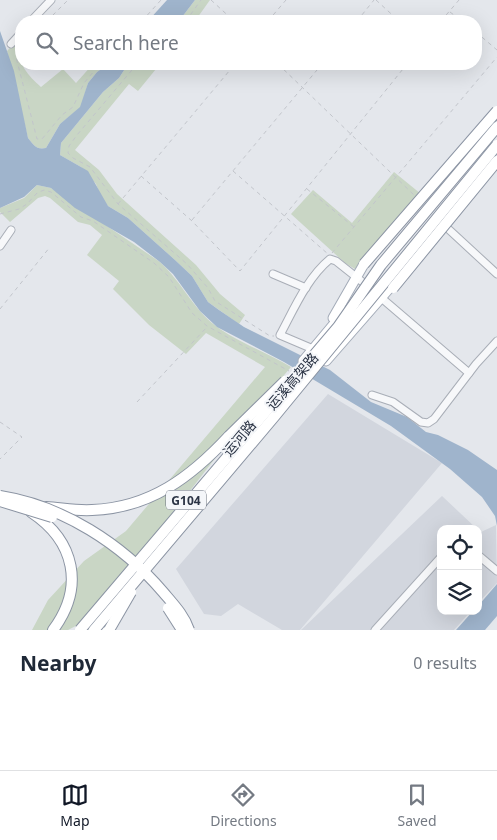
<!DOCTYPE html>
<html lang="en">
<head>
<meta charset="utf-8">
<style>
  :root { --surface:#fff; --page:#f2f2f3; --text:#1f2937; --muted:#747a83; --line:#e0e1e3; --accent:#111827 }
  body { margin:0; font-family:"Noto Sans","Noto Sans SC",sans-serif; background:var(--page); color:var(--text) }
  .controls { position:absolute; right:15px; bottom:15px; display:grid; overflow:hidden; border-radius:10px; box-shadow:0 5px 20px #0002 }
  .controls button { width:45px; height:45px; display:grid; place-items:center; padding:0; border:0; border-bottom:1px solid var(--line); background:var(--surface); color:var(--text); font:25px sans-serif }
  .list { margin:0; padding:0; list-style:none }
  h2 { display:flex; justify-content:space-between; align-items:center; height:65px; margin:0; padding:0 20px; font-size:21px }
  h2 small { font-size:16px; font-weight:400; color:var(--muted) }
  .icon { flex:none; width:28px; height:28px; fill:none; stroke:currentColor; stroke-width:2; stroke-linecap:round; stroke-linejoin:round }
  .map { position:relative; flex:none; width:497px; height:630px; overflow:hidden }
  .search { position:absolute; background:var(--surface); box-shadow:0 5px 20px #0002; left:15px; right:15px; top:15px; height:55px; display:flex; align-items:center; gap:12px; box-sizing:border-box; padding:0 18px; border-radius:20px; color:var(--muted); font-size:19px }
  .sheet { height:140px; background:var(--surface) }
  nav { display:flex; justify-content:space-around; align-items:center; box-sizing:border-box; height:70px; border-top:1px solid var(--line); background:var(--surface); font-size:14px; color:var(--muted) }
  nav a { display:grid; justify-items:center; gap:2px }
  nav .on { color:var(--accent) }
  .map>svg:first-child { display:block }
</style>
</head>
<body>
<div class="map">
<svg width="497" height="630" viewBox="0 0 497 630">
  <rect width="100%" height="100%" fill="#e4e7ec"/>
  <g fill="#d2d6de">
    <path d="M328 394 442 463 300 630H282L238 604 221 616 204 614 176 569Z"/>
    <path d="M442 496 477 529H441V611H471L454 630H301Z"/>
    <path d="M496 525 497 583 478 603V530L481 532Z"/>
  </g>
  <g fill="#c9d6c5">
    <path d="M195 0H210L195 21H179Z"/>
    <path d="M21 36V42L16 46C20 65 27 75 41 87L63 69 76 83 93 64H108L97 72 88 83 81 107 60 124 46 148C36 150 34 145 28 138L7 51Z"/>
    <path d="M128 64H154L156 69 138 91 129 84 75 150 99 170 117 194 196 265 220 294 245 315 239 324 208 302 192 276 175 260 128 218 108 206 102 200 96 184 81 167 60 155 61 143 103 92 119 78Z"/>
    <path d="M394 172 421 194 355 269 345 263 291 214 313 190 352 223Z"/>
    <path d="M37 185 51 188 160 262C181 281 193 309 216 326 237 342 268 353 291 367L238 429 91 618 68 630H32L48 600 84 561 126 531 265 367 206 333 186 354 149 325 113 289 119 281 87 255 102 235 90 225 78 222 50 198 45 196 38 198 10 222 0 212V208L24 198Z"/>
  </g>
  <g fill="#9fb4cc">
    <path d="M167 0H195L179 21H148Z"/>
    <path d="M0 31 14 71 28 138C34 145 36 150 46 148L60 124 80 107 88 83 97 72 108 64H128L119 78 103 92 61 143 60 155 88 171 108 206 128 218 175 260 192 276 208 302 219 310 244 327 330 370 371 402 407 417 426 432 438 435 468 450 497 470V526L495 516 482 497 450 469 391 426 284 362 217 327 200 311 173 274 160 262 134 242 75 208 51 188 37 185 24 197 0 208Z"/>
    <path d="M497 584V616L485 630H456L473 611H478V606Z"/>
  </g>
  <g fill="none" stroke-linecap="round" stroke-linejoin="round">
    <g stroke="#a9aeb7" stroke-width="9">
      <g id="minor">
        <path d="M31 21 51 0"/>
        <path d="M11 44 21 33"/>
        <path d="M444 225 497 274"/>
        <path d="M0 246 11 230"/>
        <path d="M273 274 306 288"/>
        <path d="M378 295 469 373"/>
        <path d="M313 349 280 335C294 309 307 278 330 259L336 261 370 288"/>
        <path d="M372 395 393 402 421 422 428 423 434 419 476 364 497 341"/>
        <path d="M478 555 497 571"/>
        <path d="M375 630 441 557"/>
      </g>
    </g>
    <g stroke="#a3abb8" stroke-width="11">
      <g id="major">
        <path d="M333 318 364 264"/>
        <path d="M303 361 344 312"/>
        <path d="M326 361 395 282"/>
        <path d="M101 630 116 612"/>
      </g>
    </g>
    <g stroke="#8b94a3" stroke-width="12">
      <g id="highway">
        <path d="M46 507C62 508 76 511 92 510 150 508 191 477 229 436"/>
        <path d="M31 512C75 541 85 587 53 630"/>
      </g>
    </g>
    <g stroke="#c2c5cb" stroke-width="1" stroke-dasharray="4 4" stroke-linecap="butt">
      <path d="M211 0 234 21"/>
      <path d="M376 0 399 21"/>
      <path d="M450 12 462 21"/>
      <path d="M47 21 68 0"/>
      <path d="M142 21 161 0"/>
      <path d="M186 21 201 0"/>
      <path d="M268 21 286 0"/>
      <path d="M357 21 374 0"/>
      <path d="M441 21 459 0"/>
      <path d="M476 32 497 50"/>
      <path d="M21 45 17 48 16 57 37 139H42L62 115 73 107 84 83 100 64"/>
      <path d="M137 64 77 135 69 146 68 153 73 158 90 167 118 204 187 264 208 288 215 301 270 336H274"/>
      <path d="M278 64 414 195"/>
      <path d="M233 171 328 254"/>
      <path d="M141 176 192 221 240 271 407 64"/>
      <path d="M307 189 354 227"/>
      <path d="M118 204 235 64"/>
      <path d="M0 214 19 209 27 204 37 193 44 190 51 192 81 217 93 221 154 263 169 277 192 313 207 326 289 371"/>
      <path d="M192 220 322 64"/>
      <path d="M332 253 497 57"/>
      <path d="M0 309 50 247"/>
      <path d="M137 402 207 327"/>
      <path d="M0 422 22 437 0 459"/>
    </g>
    <use href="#minor" stroke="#f7f8fa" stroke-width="7"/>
    <use href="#major" stroke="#fff" stroke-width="9"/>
    <use href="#highway" stroke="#fff" stroke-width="10"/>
    <g stroke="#8b94a3" stroke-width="12" stroke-linecap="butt">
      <g id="highway-bridge">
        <path d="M364 264 497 111"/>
        <path d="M393 288 497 161"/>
        <path d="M229 436 285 381"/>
        <path d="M0 496C63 506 122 544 163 592 173 604 184 615 189 630"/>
        <path d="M0 501 52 517"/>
        <path d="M168 608 182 630"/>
        <path d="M80 630 338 327 381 265 497 127"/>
        <path d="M94 630 274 417 497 145"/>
        <path d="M109 630 131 592"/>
      </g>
    </g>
    <use href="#highway-bridge" stroke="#fff" stroke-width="10"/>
  </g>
  <g text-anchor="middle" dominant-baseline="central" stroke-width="4" stroke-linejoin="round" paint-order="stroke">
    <rect fill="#f4f6f9" stroke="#676e7b" stroke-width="1" x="166" y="490.5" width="40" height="19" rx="4"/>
    <g font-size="12" font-weight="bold" fill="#2b3445">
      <text x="186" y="500">G104</text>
    </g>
    <g font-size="14" fill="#2b3445" stroke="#f4f6f9">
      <text transform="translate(292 381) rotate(-49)">运溪高架路</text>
      <text transform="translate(239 438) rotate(-50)">运河路</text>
    </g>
  </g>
</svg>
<div class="controls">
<button><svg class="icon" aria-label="locate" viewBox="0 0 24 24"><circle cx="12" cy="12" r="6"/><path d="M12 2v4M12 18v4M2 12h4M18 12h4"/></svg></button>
<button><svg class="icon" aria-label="layers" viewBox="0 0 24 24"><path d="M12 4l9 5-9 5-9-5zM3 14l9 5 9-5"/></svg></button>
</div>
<div class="search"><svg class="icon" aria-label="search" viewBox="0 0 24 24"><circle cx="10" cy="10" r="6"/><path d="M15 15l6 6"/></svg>Search here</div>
</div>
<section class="sheet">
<h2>Nearby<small>0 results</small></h2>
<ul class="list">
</ul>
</section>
<nav>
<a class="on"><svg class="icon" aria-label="map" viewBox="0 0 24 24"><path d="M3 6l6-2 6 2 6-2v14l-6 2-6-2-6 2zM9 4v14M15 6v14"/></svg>Map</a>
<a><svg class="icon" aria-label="directions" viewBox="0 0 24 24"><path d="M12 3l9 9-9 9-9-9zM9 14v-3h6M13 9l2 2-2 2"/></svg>Directions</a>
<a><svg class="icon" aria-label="saved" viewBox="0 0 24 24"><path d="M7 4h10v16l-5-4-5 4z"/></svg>Saved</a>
</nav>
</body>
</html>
